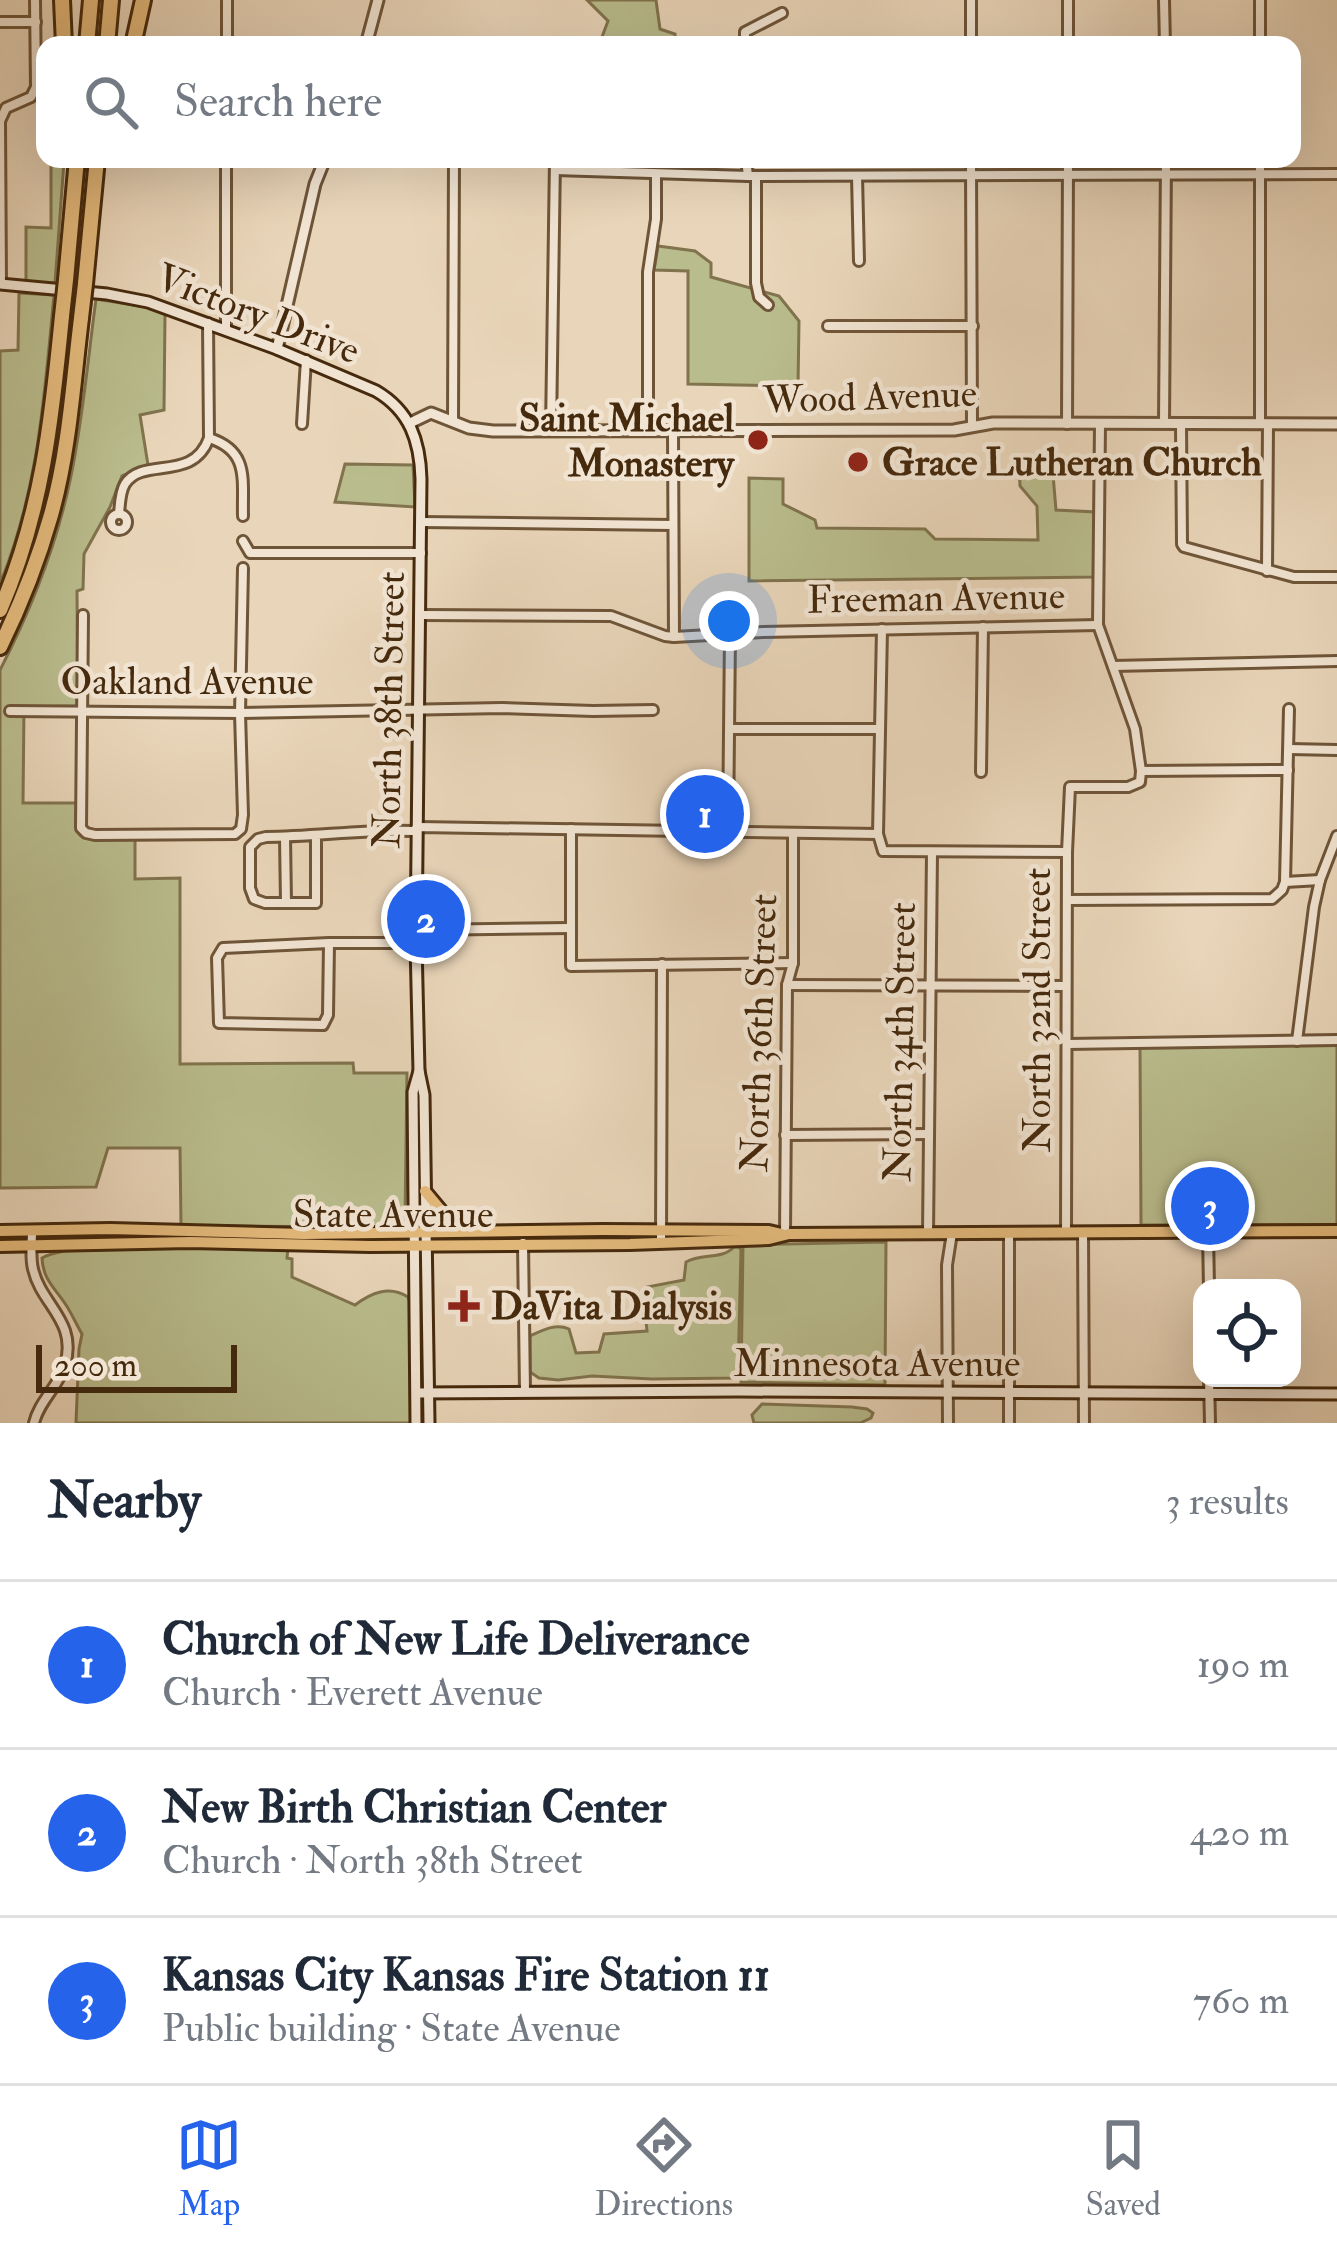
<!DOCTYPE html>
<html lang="en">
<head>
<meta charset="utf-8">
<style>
  :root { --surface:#fff; --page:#f6f6f7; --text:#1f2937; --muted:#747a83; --line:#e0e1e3; --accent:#2563eb }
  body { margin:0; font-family:"IM FELL Double Pica",serif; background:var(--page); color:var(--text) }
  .controls { position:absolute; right:36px; bottom:36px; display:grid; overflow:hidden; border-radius:24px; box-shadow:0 12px 48px #0002 }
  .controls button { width:108px; height:108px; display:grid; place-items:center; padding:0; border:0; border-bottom:3px solid var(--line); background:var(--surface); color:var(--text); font:60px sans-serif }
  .scale { position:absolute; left:36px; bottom:30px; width:201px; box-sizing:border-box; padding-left:12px; border:6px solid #462a0d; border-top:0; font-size:33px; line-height:42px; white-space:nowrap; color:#462a0d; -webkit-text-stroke:9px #f1e4d2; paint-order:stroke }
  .you { position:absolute; left:729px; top:621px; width:42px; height:42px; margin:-30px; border:9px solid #fff; border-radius:50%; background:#1a73e8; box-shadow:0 0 0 18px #1a73e833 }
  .badge { display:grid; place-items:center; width:78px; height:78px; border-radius:50%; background:var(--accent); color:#fff; font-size:39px; font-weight:700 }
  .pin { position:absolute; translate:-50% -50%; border:6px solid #fff; box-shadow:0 3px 12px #0006 }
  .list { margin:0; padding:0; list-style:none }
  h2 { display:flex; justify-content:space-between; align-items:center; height:156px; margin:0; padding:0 48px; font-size:51px }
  h2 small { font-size:39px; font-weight:400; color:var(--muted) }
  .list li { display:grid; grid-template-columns:78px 1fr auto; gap:36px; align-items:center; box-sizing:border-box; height:168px; padding:0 48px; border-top:3px solid var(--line) }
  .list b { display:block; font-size:45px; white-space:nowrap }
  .list p { margin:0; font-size:39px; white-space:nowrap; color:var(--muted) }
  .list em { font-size:39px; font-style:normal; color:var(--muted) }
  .icon { flex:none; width:66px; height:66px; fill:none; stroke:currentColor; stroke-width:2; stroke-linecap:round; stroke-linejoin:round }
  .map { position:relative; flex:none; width:1337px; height:1423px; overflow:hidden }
  .search { position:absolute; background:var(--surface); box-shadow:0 12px 48px #0002; left:36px; right:36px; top:36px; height:132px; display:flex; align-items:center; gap:30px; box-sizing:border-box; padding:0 42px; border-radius:24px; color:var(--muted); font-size:45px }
  .sheet { height:660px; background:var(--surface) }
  nav { display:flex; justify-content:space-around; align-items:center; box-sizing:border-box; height:168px; border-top:3px solid var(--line); background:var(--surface); font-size:33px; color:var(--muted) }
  nav a { display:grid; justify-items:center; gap:6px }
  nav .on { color:var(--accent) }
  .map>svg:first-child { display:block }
</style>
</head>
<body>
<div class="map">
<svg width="1337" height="1423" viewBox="0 0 1337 1423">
  <rect width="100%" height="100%" fill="#e9d5b9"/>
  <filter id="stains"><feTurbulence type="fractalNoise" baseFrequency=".00167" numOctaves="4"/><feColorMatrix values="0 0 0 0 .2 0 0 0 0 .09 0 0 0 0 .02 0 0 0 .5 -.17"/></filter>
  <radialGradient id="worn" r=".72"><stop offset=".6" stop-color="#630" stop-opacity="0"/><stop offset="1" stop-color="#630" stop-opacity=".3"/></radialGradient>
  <g fill="#b9bc8d" stroke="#80734d" stroke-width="3">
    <path d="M587 0H656L660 29 675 34V45H599L608 21Z"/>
    <path d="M51 159H64V162L55 283 26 282V227L51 228Z"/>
    <path d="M658 246 695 251 711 263V277L779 296 799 321 798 386 688 384V271L654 270Z"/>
    <path d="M19 293 54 295C44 397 39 488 0 584V351L18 350Z"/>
    <path d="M96 299 146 307 165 314 164 410 140 415 148 465 122 476 110 507 84 554 83 589 77 591 78 706 24 707 23 803H76V827L80 835 90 838H135V879L180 878V1064L353 1063 354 1073H407L405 1218 397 1227 181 1226 180 1148H108L96 1187 0 1188V670C32 608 57 545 71 476 83 418 88 358 96 299Z"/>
    <path d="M1019 463H1052L1056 510 1096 512 1095 577 749 581V478L783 479V504L815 520 817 528 925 529 935 539 1038 540 1037 506 1020 486Z"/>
    <path d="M345 464 413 465 415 507 335 502Z"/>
    <path d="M1337 1044V1225H1224L1222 1189H1197L1198 1225H1141L1140 1047Z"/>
    <path d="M886 1242 885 1385 741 1382 743 1245Z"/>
    <path d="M210 1247 288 1248 287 1258 292 1259V1277L355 1305C371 1293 389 1285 408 1297L410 1303 412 1423H76L79 1349 82 1334C76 1324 72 1314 66 1305 55 1288 43 1280 42 1258 73 1241 171 1248 210 1247Z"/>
    <path d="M734 1247H739L741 1250 738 1376 735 1378 652 1379 592 1376 558 1380 539 1378 530 1372V1336C543 1330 556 1323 569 1329L576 1353 599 1352 604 1334 647 1331 643 1292 647 1287 684 1280 686 1262C702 1253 722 1260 734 1247Z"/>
    <path d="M762 1404 852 1407 867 1409 873 1413 871 1418 860 1423H754L752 1415Z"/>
  </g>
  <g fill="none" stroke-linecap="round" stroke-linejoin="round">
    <g stroke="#6f5538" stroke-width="14">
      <g id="minor">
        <path d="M1068 0V45"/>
        <path d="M1164 0 1165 45"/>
        <path d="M1260 0V45"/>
        <path d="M0 22H36"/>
        <path d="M227 45V0"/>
        <path d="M745 45V32L782 13"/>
        <path d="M971 45V0"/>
        <path d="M746 159 748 176"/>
        <path d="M971 159 972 426"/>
        <path d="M555 170 748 176 1337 174"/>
        <path d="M756 176V283L759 297 768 305"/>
        <path d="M857 176 859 261"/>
        <path d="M1 284 0 121 6 108 31 97 36 87 35 0"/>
        <path d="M828 326H973"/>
        <path d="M226 329V159"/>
        <path d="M453 421 454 159"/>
        <path d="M1164 423 1166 159"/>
        <path d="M302 424 306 360"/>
        <path d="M1067 424 1068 159"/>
        <path d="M1100 424 1098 625 1135 729 1141 771"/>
        <path d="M1181 424 1182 544 1184 547 1294 577H1337"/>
        <path d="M1260 424V159"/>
        <path d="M551 430 555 159"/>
        <path d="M648 430V272L656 219V175"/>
        <path d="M673 432 674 637"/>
        <path d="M209 438C250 451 242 480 243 516"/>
        <path d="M119 514C120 504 120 492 125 484 143 456 193 483 209 438L208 323"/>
        <circle cx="119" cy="522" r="8"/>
        <path d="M421 522 673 525"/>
        <path d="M243 541 250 553H421"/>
        <path d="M1267 571 1268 424"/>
        <path d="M83 615 81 828 86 833 95 835 235 834 241 829 243 815 240 713 243 568"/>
        <path d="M420 615 611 616 665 636 674 637 763 632 1098 625"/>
        <path d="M882 629 878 834 883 851 1067 852"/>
        <path d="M1113 666 1337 661"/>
        <path d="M10 711 240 713 502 708 593 711 653 710"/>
        <path d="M730 729H879"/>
        <path d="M1289 749 1337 750"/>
        <path d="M1141 771 1288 770"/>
        <path d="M981 772 983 627"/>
        <path d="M571 829V966L793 963"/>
        <path d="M728 831 730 634"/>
        <path d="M285 837 286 903"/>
        <path d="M316 837V903H265L254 899 250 888V847L258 839 266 837C315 837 363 829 413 831L418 827 878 834"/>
        <path d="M1285 882 1289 709"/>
        <path d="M1067 900 1272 899 1282 890 1285 882 1320 880"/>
        <path d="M417 930 571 928"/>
        <path d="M329 943 328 1015 323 1025 219 1023 217 958 223 948 329 943H416"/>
        <path d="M787 985 1066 986"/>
        <path d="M1297 1041 1314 907 1320 880 1337 836"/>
        <path d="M1067 1044 1337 1040"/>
        <path d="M785 1135 929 1134"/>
        <path d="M32 1231C32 1243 30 1257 33 1269 41 1305 78 1321 65 1365 59 1386 39 1401 34 1423"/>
        <path d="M1208 1232 1209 1288"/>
        <path d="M928 1233 932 852"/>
        <path d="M1066 1233 1067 852 1070 787H1128L1140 782 1141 771"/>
        <path d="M1083 1233 1084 1423"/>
        <path d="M785 1235 787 985 793 963V833"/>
        <path d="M523 1243 525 1391"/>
        <path d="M661 1243 662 964"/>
        <path d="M1209 1378 1210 1423"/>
        <path d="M948 1423 947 1265 952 1233"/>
        <path d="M1009 1423V1233"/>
      </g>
    </g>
    <g stroke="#6f5538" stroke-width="15">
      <g id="tertiary">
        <path d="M366 45 378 0"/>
        <path d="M277 349 315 184 325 159"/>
        <path d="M410 423 431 413 469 428 493 431 954 430 993 423 1337 424"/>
      </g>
    </g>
    <g stroke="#462a0d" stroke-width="15">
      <g id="secondary">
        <path d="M0 284 107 294 148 302 277 349 376 391C410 411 420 441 421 479L416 943 419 1071 424 1095 429 1423"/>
        <path d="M417 1393 739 1391 1337 1394"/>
        <path d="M416 1423 413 1092 419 1071"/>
      </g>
    </g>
    <g stroke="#462a0d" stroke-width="16">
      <g id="primary">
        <path d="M425 1191 445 1215 471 1228"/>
        <path d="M0 1231 110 1229 304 1234 603 1230 769 1231 782 1234"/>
        <path d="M0 1246 190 1242 370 1246 630 1244 769 1239 789 1234 1337 1231"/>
      </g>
    </g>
    <g stroke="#462a0d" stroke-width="20">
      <g id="motorway">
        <path d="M62 0 64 45"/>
        <path d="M87 45 91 0"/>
        <path d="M107 45 111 0"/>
        <path d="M133 45 143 0"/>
        <path d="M66 280 77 159"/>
        <path d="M85 284 97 159"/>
        <path d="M0 610C42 513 52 419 62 316"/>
        <path d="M0 647C21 604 38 561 51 515 69 451 73 384 81 318"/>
      </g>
    </g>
    <use href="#minor" stroke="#f1e4d2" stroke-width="8"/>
    <use href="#tertiary" stroke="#f1e4d2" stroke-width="9"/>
    <use href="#secondary" stroke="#f1e4d2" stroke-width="9"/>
    <use href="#primary" stroke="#e4ba7c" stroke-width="10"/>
    <use href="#motorway" stroke="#e4ba7c" stroke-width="14"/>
    <g stroke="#462a0d" stroke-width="20" stroke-linecap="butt">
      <g id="motorway-bridge">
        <path d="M62 316 66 280"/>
        <path d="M81 318 85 284"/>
      </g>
    </g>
    <use href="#motorway-bridge" stroke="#e4ba7c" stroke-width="14"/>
  </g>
  <g fill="#8f2418" stroke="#f1e4d2" stroke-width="4.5">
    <circle cx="758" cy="440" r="12"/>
    <circle cx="858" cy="462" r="12"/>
    <path d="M458 1288h12v12h12v12h-12v12h-12v-12h-12v-12h12z"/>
  </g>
  <g text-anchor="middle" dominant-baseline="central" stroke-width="9" stroke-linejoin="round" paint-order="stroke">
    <g font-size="39" fill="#462a0d" stroke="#f1e4d2">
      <text transform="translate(258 314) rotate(21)">Victory Drive</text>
      <text transform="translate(870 397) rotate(-2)">Wood Avenue</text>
      <text transform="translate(936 598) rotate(-1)">Freeman Avenue</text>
      <text x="187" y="681">Oakland Avenue</text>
      <text transform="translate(389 710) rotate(-89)">North 38th Street</text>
      <text transform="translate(1037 1010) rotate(-90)">North 32nd Street</text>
      <text transform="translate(759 1033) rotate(-88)">North 36th Street</text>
      <text transform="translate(900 1042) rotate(-89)">North 34th Street</text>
      <text x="393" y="1214">State Avenue</text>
      <text x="877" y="1363">Minnesota Avenue</text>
    </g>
    <g font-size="39" font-weight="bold" fill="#462a0d" stroke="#f1e4d2" text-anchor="start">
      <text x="734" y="418" text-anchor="end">Saint Michael<tspan x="734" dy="45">Monastery</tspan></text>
      <text x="882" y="462">Grace Lutheran Church</text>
      <text x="491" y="1306">DaVita Dialysis</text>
    </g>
  </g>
  <rect width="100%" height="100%" filter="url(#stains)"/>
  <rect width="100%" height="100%" fill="url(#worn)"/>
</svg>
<div class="controls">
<button><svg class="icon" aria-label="locate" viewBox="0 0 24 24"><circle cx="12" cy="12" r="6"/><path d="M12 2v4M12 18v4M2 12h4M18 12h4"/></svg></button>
</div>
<div class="scale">200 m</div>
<div class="you"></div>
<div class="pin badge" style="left:705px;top:814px">1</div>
<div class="pin badge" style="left:426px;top:919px">2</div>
<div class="pin badge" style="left:1210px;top:1206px">3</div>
<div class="search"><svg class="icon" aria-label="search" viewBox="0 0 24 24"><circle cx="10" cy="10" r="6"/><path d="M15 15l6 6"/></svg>Search here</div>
</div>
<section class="sheet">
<h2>Nearby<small>3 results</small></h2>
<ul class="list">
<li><span class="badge">1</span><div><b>Church of New Life Deliverance</b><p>Church · Everett Avenue</p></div><em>190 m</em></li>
<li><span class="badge">2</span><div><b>New Birth Christian Center</b><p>Church · North 38th Street</p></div><em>420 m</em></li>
<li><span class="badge">3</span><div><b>Kansas City Kansas Fire Station 11</b><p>Public building · State Avenue</p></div><em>760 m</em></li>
</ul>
</section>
<nav>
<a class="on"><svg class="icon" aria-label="map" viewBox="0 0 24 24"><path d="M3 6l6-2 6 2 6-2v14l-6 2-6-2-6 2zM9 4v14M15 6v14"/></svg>Map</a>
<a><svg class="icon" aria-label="directions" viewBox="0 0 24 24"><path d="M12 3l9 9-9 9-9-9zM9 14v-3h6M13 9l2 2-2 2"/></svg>Directions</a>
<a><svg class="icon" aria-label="saved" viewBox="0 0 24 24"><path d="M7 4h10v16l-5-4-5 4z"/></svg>Saved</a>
</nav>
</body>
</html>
